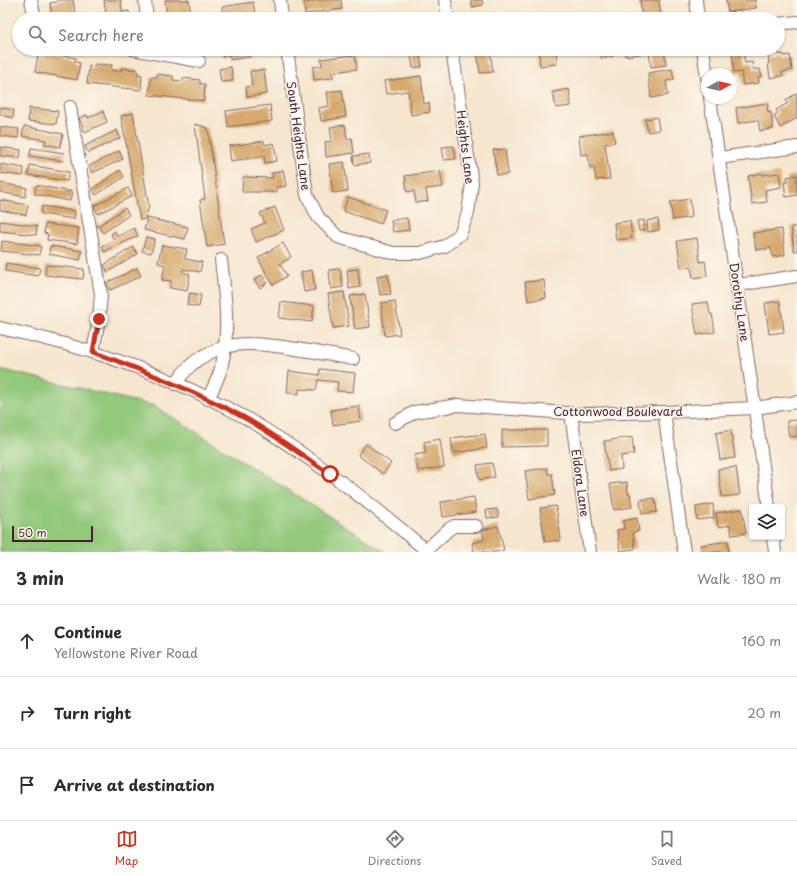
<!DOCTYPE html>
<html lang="en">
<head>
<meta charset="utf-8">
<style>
  :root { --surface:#fff; --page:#f7f7f7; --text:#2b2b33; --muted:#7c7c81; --line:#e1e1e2; --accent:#c8321e }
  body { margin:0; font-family:"Playpen Sans",sans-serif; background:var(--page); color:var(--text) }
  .controls { position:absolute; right:12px; bottom:12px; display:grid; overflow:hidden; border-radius:4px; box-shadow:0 1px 3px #0004 }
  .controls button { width:36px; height:36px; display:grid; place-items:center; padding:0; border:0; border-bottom:1px solid var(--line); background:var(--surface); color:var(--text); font:20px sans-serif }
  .compass { position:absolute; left:701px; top:68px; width:36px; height:36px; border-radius:50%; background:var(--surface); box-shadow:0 1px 3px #0004; rotate:82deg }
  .scale { position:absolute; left:12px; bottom:10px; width:81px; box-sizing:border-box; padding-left:4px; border:2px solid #4a1f2b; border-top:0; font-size:11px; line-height:14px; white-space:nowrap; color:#4a1f2b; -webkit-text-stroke:3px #fbf7ec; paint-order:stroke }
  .stop { position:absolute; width:12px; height:12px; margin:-9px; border:3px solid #c8321e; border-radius:50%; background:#fff }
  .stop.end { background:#c8321e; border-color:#fff; box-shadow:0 1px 4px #0008 }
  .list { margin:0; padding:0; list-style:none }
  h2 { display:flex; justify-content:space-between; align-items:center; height:52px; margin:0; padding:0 16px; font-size:17px }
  h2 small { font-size:13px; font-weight:400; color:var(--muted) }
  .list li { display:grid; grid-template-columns:26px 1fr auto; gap:12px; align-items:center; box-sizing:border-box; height:72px; padding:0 16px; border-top:1px solid var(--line) }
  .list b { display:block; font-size:15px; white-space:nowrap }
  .list p { margin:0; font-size:13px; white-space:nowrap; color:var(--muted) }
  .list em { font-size:13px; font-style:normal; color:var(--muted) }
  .icon { flex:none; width:22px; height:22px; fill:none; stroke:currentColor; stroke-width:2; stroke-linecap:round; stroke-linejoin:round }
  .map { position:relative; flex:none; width:797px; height:552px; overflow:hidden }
  .search { position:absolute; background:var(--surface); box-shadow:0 1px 3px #0004; left:12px; right:12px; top:12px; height:44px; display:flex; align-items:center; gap:10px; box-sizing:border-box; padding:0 14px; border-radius:22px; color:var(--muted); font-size:15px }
  .sheet { height:268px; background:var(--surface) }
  nav { display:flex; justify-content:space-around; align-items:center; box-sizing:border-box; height:56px; border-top:1px solid var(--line); background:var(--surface); font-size:11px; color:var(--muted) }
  nav a { display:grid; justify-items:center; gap:2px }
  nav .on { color:var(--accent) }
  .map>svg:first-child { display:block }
</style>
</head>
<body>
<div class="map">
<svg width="797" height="552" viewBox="0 0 797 552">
  <defs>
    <pattern id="building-back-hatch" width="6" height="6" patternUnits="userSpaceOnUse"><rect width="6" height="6" fill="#dbad71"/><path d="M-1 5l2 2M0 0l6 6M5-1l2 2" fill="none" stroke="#bd9462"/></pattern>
  </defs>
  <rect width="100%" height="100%" fill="#fbf7ec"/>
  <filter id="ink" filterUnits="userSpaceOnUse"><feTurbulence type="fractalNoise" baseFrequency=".025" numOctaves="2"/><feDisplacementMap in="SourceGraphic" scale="8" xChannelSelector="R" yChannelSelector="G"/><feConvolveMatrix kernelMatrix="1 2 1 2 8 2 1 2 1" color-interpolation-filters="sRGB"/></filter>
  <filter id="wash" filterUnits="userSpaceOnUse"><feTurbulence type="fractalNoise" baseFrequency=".012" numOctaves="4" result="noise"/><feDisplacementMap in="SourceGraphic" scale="16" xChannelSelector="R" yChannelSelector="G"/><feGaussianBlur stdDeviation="0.9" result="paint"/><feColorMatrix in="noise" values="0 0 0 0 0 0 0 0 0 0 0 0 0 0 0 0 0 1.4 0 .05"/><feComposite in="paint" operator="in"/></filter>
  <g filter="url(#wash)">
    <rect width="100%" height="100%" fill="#f6e6cf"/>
    <path fill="#92c87a" stroke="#6e7452" d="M0 369 155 406 386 552H0Z"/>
    <g id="blocks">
      <g fill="url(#building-back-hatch)">
        <path d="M57 0H73L76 19H59V17L52 18 50 3 57 2Z"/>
        <path d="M104 0H121L122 12 129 11 130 19H107Z"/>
        <path d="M165 0H189L191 19H174V15L167 16Z"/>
        <path d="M314 0H341L342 9 305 14 304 3 314 1Z"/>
        <path d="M471 0H482L483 5 472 7Z"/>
        <path d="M640 0H659L661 19H642Z"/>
        <path d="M726 0H755L756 8 728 12Z"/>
        <path d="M253 2 256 19H223L222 7Z"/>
        <path d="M221 49H249L250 57 230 60V55L222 57Z"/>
        <path d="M310 49H325V51L310 53Z"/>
        <path d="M410 49H419L422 67 413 68Z"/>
        <path d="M600 49H612L613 56 601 58Z"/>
        <path d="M624 49H645L646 53 625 56Z"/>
        <path d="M664 49 666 65 651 67 649 51Z"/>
        <path d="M490 50 493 72 480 73 477 52Z"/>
        <path d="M556 50 557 64 540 66 539 52Z"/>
        <path d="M743 51 745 63 752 62 753 69H760L762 77H758L759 83 743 85 741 72 734 73 732 53Z"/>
        <path d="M45 52 76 58 75 62 80 63 77 80 35 72 38 55 45 56Z"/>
        <path d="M779 52V55L784 54V56L790 55 792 70 782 72V76L770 78 768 63H769L768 54Z"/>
        <path d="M355 55 357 69 332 72 333 78 314 80 313 67 322 66 321 59Z"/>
        <path d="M95 64 112 65 111 70 121 71V68L138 70 137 74 142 75 141 90 87 84 89 66 95 67Z"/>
        <path d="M231 67 233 81 221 82 219 69Z"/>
        <path d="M672 69 674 80 666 81 668 95 651 98 648 73Z"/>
        <path d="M264 70 267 94 247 97 246 87 252 86 250 71Z"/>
        <path d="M157 74 173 76V80L183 81V78L200 80V84H205L204 101 149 95 151 77H157Z"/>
        <path d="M421 76 424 104 429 103 430 112 411 115 408 91 386 94 384 81Z"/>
        <path d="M569 89 571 106 556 108 553 92Z"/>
        <path d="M342 90 346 117 321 121 319 108 329 106 327 92Z"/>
        <path d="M797 93V118L780 128 774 116 778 114 776 110 788 103 786 100Z"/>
        <path d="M767 103 768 113 771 112 773 129 760 131 758 120 738 123 736 108Z"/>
        <path d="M270 105 272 121 228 127 226 111Z"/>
        <path d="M0 107 14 110 13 118 0 115Z"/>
        <path d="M29 108 58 111 56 124 28 121Z"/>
        <path d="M103 111 107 122 85 132 79 118 87 115 88 118Z"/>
        <path d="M133 113 149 207 145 219 140 220 121 116Z"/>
        <path d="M657 117 659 130 648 132 645 119Z"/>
        <path d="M195 124 208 128 224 244 207 247 200 200 205 199Z"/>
        <path d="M345 125 347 139 352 138 354 153 326 157 325 142 332 141 330 127Z"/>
        <path d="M24 126 63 134 60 147 45 144 46 140 22 136Z"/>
        <path d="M0 127 19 129 18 138 0 136Z"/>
        <path d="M117 130 120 138 88 153 85 146Z"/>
        <path d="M613 131 615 142 605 144 610 179 596 180 594 167H590L588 154 581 155 579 136Z"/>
        <path d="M264 141 265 145 274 143 277 161 265 163 264 156 231 161 229 146Z"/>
        <path d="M454 146 456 159 444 160 442 147Z"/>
        <path d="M0 147 21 150 20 158 0 156Z"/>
        <path d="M31 148 64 153 63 161 30 156Z"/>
        <path d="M505 149 508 174 497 175 493 150Z"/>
        <path d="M119 151 123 159 92 173 89 166Z"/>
        <path d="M369 154 370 163 354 165 353 156Z"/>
        <path d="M344 162 348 191 333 193 329 164Z"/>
        <path d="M0 164 24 168 23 176 0 173Z"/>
        <path d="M30 165 69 172 67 181 28 175Z"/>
        <path d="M120 170 124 177 96 195 92 189Z"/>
        <path d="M283 170 286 186 276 188 277 192H242L243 177 273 178 272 173Z"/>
        <path d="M440 171 443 187 426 189 428 201 416 203 414 191 407 192 405 176Z"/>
        <path d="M762 173 763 175 779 173 781 187 765 190 767 202 752 204 748 176Z"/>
        <path d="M797 175V195L786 197 784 183 788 182 787 177Z"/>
        <path d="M0 183 27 188 25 197 0 192Z"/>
        <path d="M36 185 72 192 70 201 35 194Z"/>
        <path d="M128 188 132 196 98 214 94 206Z"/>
        <path d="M348 197 386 210 381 224 343 211Z"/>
        <path d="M690 199 692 217 673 220 670 202Z"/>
        <path d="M0 200 28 205 26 215 0 210Z"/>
        <path d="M42 206 75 211 74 219 41 214Z"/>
        <path d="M275 207 284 230 256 242 251 229 265 223 260 213Z"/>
        <path d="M125 208 129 215 103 233 98 226Z"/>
        <path d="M147 218 188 227 185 239 144 230Z"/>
        <path d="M407 218 409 230 393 232 391 220Z"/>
        <path d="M658 219 659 230 648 232 647 221Z"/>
        <path d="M644 220 645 230 639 231 637 221Z"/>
        <path d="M0 221 37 226 36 235 0 231Z"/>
        <path d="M630 221 632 238 616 240 614 223Z"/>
        <path d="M45 224 79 228 77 244 47 240 48 234 44 233Z"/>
        <path d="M797 226V251H794L791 227Z"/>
        <path d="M134 228 138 236 104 252 102 246 114 240 111 234 115 231 118 236Z"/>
        <path d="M782 229 785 255 773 257 771 248 756 250 753 233Z"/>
        <path d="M146 237 155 239 151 253 142 251Z"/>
        <path d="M697 238 700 262 705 261 707 276 693 278 691 267 681 268 677 241Z"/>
        <path d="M2 241 41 246 39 255 1 251Z"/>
        <path d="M283 243 291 257 280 264 287 276 273 285 258 258Z"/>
        <path d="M162 245 187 249 185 259 202 262 200 272 183 269 182 272 190 274 187 291 170 288 171 281 162 280 165 265 158 263Z"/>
        <path d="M50 246 82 251 80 260 49 254Z"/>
        <path d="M133 247 138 254 108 272 104 265Z"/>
        <path d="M6 263 40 268 38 276 5 271Z"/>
        <path d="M46 265 84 269 83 279 45 275Z"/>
        <path d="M137 268 141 276 110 290 106 283Z"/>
        <path d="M340 269 343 287 331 289 329 270Z"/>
        <path d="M358 269 360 287 349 289 347 270Z"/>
        <path d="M312 270 315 290 304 292 301 272Z"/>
        <path d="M388 274 391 294 380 295 377 276Z"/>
        <path d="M262 275 267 283 260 288 254 280Z"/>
        <path d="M544 280 546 298 528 301 525 282Z"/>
        <path d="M344 292 349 326 333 328 328 294Z"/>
        <path d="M190 293 201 295 199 307 187 305Z"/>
        <path d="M365 294 370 327 355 329 350 296Z"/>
        <path d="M395 301 400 334 385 336 381 303Z"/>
        <path d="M780 301 784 332 769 334 765 303Z"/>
        <path d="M281 302 314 306 312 322 279 318Z"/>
        <path d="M708 302 710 314H712L715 332 697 335 692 304Z"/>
        <path d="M320 369 355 373 353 392 337 391 338 382 318 380 316 390 299 389V394L287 393 289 371 319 375Z"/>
        <path d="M359 406 361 421 333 425 331 410Z"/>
        <path d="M797 420V436L789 437 787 421Z"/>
        <path d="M502 430H547V446L502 447Z"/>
        <path d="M731 430 735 458 720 460 716 433Z"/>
        <path d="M485 434 487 448 453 453 451 438Z"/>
        <path d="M632 437 634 454 621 456 622 469 609 471 604 441Z"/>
        <path d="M440 439 444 467 418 471 415 455 426 453 424 442Z"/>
        <path d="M366 444 391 463 383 474 358 455Z"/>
        <path d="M492 463 495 477 479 480 477 465Z"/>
        <path d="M736 467 740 495 722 497 718 469Z"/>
        <path d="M547 468 548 474H552L555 495 529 499 525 471Z"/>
        <path d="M627 482 628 494H630L632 507 614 510 610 484Z"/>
        <path d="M474 497 476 512 443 517 441 502Z"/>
        <path d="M655 498 657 512 642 514 640 500Z"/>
        <path d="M713 504 714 518 697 520 696 507Z"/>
        <path d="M556 506 561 540 545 542 540 508Z"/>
        <path d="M497 509 499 517 487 518 486 510Z"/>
        <path d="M742 509 746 533 732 535 730 525 718 527 716 513Z"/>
        <path d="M637 518 639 531 633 532 635 549 620 551 617 530 624 529 623 521Z"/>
        <path d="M498 526 504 550 495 552H474L472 543 484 540 482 530Z"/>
        <path d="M728 541 729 552H702L701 545Z"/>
      </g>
    </g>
  </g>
  <g filter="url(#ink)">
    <use href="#blocks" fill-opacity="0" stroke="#866564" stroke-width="1"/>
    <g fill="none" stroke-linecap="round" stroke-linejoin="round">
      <g stroke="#866564" stroke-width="14">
        <g id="minor">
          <path d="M31 0 35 19"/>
          <path d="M145 0 147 19"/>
          <path d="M280 0 282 19"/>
          <path d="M445 0 448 19"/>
          <path d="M696 0 698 19"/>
          <path d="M778 24 797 22"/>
          <path d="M132 49 199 61"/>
          <path d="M287 49 307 195 318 217 338 237 393 253H420L445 246 460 234 468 213 472 183 452 49"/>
          <path d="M703 49 707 77"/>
          <path d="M710 98 769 507"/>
          <path d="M70 107 101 294 99 319 93 352"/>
          <path d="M719 158 797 147"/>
          <path d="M738 285 797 276"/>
          <path d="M0 328C84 346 171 375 246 418 311 456 371 503 428 552"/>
          <path d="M176 384C190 358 221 343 250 344 258 344 267 345 275 346 301 349 327 354 353 359"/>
          <path d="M208 399C213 388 220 376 222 364 230 330 225 295 221 260"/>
          <path d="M664 412 684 552"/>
          <path d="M571 413 590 552"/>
          <path d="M395 423 415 412 458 405 580 414 664 412 754 408 797 402"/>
          <path d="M773 537 775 552"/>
          <path d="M426 550 449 529 454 526H476"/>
        </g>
      </g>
      <use href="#minor" stroke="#fff" stroke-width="12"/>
    </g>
  </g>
  <g fill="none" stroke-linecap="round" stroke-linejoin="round" filter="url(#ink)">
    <path stroke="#c8321e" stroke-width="5" d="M99 319 93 352C145 371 195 391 243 417 274 434 301 455 330 474"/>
  </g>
  <g text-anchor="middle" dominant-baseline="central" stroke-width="3" stroke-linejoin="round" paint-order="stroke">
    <g font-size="12" fill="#4a1f2b" stroke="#fbf7ec">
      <text transform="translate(299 136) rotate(82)">South Heights Lane</text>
      <text transform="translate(466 147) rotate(83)">Heights Lane</text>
      <text transform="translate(740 302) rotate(82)">Dorothy Lane</text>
      <text x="618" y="411">Cottonwood Boulevard</text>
      <text transform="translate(581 483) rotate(82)">Eldora Lane</text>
    </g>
  </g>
</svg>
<div class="controls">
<button><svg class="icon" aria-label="layers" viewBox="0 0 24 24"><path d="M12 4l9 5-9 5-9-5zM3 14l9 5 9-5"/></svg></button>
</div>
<svg class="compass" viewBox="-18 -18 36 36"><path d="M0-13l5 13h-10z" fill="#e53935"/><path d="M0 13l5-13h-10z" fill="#7c7c81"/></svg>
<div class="scale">50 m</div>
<div class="stop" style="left:330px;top:474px"></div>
<div class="stop end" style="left:99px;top:319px"></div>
<div class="search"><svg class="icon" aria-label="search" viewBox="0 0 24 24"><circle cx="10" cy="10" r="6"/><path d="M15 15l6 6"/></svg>Search here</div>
</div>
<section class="sheet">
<h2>3 min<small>Walk · 180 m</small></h2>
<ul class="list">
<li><svg class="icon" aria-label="ahead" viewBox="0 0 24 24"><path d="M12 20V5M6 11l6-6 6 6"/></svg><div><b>Continue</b><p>Yellowstone River Road</p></div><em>160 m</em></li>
<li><svg class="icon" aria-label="right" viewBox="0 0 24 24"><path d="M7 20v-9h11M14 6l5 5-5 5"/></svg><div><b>Turn right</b></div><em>20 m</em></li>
<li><svg class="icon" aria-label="arrive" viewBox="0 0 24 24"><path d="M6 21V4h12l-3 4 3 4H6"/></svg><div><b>Arrive at destination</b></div></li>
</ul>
</section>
<nav>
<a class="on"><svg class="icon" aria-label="map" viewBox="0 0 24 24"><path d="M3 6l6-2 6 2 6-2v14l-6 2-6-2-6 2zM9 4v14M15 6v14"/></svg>Map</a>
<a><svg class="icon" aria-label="directions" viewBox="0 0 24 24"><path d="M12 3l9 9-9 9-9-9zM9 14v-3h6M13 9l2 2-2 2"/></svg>Directions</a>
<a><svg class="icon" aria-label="saved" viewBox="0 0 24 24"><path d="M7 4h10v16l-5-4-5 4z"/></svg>Saved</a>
</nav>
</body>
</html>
